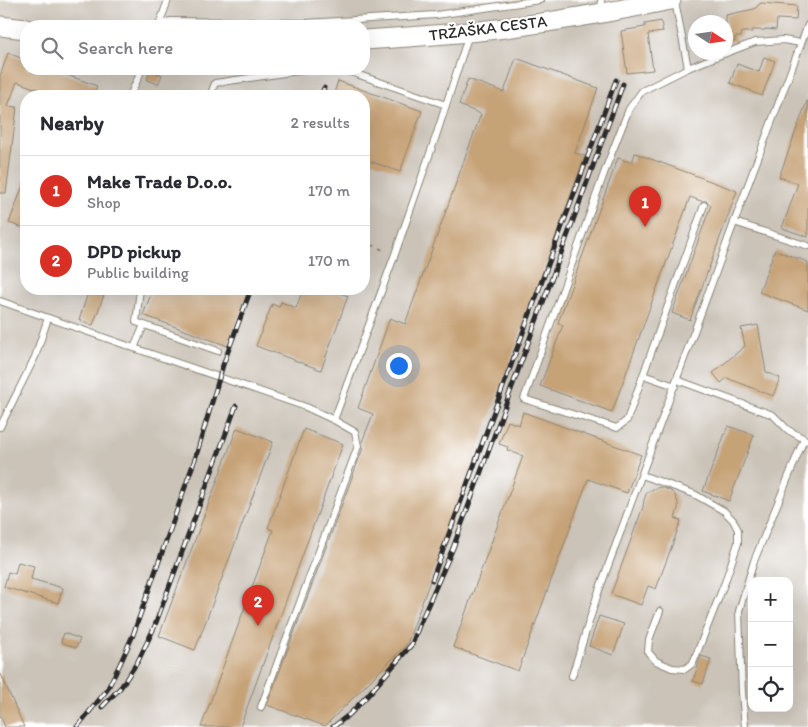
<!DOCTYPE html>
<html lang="en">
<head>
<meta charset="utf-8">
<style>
  :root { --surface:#fff; --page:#f7f7f7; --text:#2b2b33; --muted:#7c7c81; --line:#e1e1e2; --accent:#d93025 }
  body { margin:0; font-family:Itim,sans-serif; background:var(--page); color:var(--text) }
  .controls { position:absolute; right:15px; bottom:15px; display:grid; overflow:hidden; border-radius:10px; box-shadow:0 5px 20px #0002 }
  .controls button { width:45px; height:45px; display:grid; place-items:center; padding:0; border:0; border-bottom:1px solid var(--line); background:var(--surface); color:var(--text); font:25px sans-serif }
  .compass { position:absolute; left:688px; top:15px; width:45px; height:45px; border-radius:50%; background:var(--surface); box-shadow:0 5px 20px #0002; rotate:102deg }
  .you { position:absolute; left:398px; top:365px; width:18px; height:18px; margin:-12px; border:4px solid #fff; border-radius:50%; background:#1a73e8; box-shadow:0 0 0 8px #1a73e833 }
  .badge { display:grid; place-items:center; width:32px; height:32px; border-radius:50%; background:var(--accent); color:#fff; font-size:16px; font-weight:700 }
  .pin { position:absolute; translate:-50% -41px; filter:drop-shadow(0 1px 2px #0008) }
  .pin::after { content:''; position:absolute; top:26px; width:18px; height:15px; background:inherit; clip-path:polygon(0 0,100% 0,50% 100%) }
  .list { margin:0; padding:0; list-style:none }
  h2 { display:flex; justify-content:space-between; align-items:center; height:65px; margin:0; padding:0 20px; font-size:21px }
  h2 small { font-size:16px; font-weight:400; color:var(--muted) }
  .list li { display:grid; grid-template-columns:32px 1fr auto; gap:15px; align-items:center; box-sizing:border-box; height:70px; padding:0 20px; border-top:1px solid var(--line) }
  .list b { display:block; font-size:19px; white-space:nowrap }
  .list p { margin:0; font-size:16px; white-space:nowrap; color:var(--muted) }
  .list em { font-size:16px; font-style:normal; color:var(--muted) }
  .icon { flex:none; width:28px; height:28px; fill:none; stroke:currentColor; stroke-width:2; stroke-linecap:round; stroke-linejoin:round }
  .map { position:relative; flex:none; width:808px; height:727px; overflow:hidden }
  .search { position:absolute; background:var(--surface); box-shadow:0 5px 20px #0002; left:20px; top:20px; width:350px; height:55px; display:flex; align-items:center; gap:12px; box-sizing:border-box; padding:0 18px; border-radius:20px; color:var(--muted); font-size:19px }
  .panel { position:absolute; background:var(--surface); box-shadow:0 5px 20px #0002; left:20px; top:90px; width:350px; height:205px; border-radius:20px }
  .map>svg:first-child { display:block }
</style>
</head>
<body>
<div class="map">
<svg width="808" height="727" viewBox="0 0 808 727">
  <rect width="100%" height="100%" fill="#fff"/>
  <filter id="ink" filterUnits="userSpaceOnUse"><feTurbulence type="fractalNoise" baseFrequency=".02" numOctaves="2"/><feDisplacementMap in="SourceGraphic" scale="10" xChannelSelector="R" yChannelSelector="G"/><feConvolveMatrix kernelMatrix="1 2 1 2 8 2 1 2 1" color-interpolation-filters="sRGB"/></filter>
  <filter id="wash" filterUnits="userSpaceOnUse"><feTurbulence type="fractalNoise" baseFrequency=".0096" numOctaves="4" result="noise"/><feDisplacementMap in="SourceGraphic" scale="20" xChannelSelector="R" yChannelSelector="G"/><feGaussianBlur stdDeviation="1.12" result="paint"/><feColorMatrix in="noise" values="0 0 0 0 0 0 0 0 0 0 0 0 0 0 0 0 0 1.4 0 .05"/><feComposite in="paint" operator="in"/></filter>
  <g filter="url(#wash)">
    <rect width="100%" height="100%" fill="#ebe1c0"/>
    <path fill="#cbc3b8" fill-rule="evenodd" d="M2 0H808V727H0V6ZM696 22H726V52H696ZM26 26H364V69H26ZM26 96H364V289H26ZM752 581H789V708H752Z"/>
    <g id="blocks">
      <g fill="#c6a277">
        <path d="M761 3 797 6 796 20 777 19 776 30 765 29V30H752V32H742L741 37H735V42L726 41V15L754 9Z"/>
        <path d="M661 21 663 32 648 34 653 70 627 73 621 31 645 27V24Z"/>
        <path d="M8 53 26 60V69H64L62 73 97 86 93 96H44L46 92 17 82 8 106 17 107 6 193H0V76Z"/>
        <path d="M764 57 775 61 762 96 751 92 752 91 730 83 737 64 759 72Z"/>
        <path d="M516 58 598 88 575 153 585 156 407 644 325 726 267 705 363 448 362 442 373 414 358 408 390 318 405 324 481 114 459 105 468 79 504 92Z"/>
        <path d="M150 70 162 75 158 84 147 80Z"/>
        <path d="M338 81 422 111 400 172 364 159V96H333Z"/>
        <path d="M807 101H808V237L782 228 798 183 779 177Z"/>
        <path d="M635 153 737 191 690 320 672 313 711 205 706 201H701L690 197 612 412 540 386 563 325 558 323 618 158 632 163Z"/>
        <path d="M25 180H26V229L9 223Z"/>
        <path d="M775 250 808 262V310L759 292Z"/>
        <path d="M153 289H249L228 346 143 315Z"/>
        <path d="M303 289H329L348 296 321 370 256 346 272 304 279 307 281 302 296 308Z"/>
        <path d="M89 290 104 295 93 325 79 320Z"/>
        <path d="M758 325 766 372 780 378 773 396 727 378 721 383 713 373 745 346 741 328Z"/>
        <path d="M523 412 641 455 627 493 588 479 518 671 453 647 523 456 507 450 508 447 499 444 508 421 519 425Z"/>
        <path d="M728 426 754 435 729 501 703 491Z"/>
        <path d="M237 428 273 442 195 650 159 636Z"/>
        <path d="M304 429 343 444 240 727H201L273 530 268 528Z"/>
        <path d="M661 487 671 491 675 495 678 503V509L675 518 681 521 656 589 648 586 641 605 611 594 643 507 644 500 647 492 653 489Z"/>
        <path d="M18 562 34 566 31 579 63 588 58 603 4 587 8 572 15 574Z"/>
        <path d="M599 616 624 624 613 655 589 646Z"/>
        <path d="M64 633 80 639 76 648 61 642Z"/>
        <path d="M701 656 711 659 703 684 693 681Z"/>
        <path d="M0 672 24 727H5L0 715Z"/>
      </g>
    </g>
  </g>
  <g filter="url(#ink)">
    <use href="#blocks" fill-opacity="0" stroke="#8b8676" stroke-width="1"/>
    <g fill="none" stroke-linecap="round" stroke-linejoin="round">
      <g stroke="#8b8676" stroke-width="8">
        <g id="lane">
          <path d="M601 0 603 11"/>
          <path d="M675 1 688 68"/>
          <path d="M160 24 170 21 305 23 436 15 540 0"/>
          <path d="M159 25 168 0"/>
          <path d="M342 69 446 105"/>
          <path d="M130 96 142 69"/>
          <path d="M210 96 215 83 313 69"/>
          <path d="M704 205 627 420 617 428 524 399 607 165 629 109 642 91 688 68 713 58 755 42 783 40 801 43"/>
          <path d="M734 222 808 246"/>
          <path d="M140 289 136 322 218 351"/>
          <path d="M0 301 134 348 306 407 334 420"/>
          <path d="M134 348 144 325"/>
          <path d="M643 375 675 386"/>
          <path d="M677 380 773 415 788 430 808 441"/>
          <path d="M0 427 35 357 48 318"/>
          <path d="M642 475 694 494 724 511 733 520 738 530V543L725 582 693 663 685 669 672 668 656 661 648 652 649 640 660 611"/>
          <path d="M572 676 597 596 749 182 808 25"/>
          <path d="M261 707 358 446 355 432 334 420 395 254 436 136 469 34"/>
          <path d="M745 727 742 692 739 611 754 561 804 439"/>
        </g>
      </g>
      <g stroke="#8b8676" stroke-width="21">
        <g id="secondary">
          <path d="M0 26 26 29"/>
          <path d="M364 40C411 37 458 34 505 28 560 21 616 11 671 0"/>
        </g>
      </g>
      <g stroke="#8b8676" stroke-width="2" stroke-dasharray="4 4" stroke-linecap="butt">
        <path d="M40 23 72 26"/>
        <path d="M364 242 386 251"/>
      </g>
      <use href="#lane" stroke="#fff" stroke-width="6"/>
      <use href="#secondary" stroke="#fff" stroke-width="19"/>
      <g stroke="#2b2b2b" stroke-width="5">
        <g id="rail">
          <path d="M321 96 324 88"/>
          <path d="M432 580 616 80"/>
          <path d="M102 707 121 687 138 661 154 628 236 406"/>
          <path d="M77 727 107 690 120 664 133 635 196 456 223 365 251 289"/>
          <path d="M333 727 350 714 368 695 412 644 420 623 453 548 623 84"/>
        </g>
      </g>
      <use href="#rail" stroke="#fff" stroke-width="3" stroke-dasharray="9" stroke-linecap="butt"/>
    </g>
  </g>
  <g text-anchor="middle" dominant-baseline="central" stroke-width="4" stroke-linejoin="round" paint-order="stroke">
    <g font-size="16" fill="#2b2b2b" stroke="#fff">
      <text transform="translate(488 28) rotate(-7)">TRŽAŠKA CESTA</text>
    </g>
  </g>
</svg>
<div class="controls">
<button>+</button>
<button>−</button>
<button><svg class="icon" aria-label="locate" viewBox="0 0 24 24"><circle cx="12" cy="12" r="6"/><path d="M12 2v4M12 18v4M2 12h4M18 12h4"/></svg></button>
</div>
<svg class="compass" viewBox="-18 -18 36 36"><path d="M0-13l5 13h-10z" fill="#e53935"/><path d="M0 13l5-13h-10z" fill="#7c7c81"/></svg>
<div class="you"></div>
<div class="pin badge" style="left:645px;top:227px">1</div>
<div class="pin badge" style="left:258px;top:626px">2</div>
<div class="search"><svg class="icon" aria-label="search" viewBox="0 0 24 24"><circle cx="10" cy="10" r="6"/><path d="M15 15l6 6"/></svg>Search here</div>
<section class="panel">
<h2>Nearby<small>2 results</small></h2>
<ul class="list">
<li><span class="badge">1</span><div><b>Make Trade D.o.o.</b><p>Shop</p></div><em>170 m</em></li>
<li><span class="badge">2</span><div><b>DPD pickup</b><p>Public building</p></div><em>170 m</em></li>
</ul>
</section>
</div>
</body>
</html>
